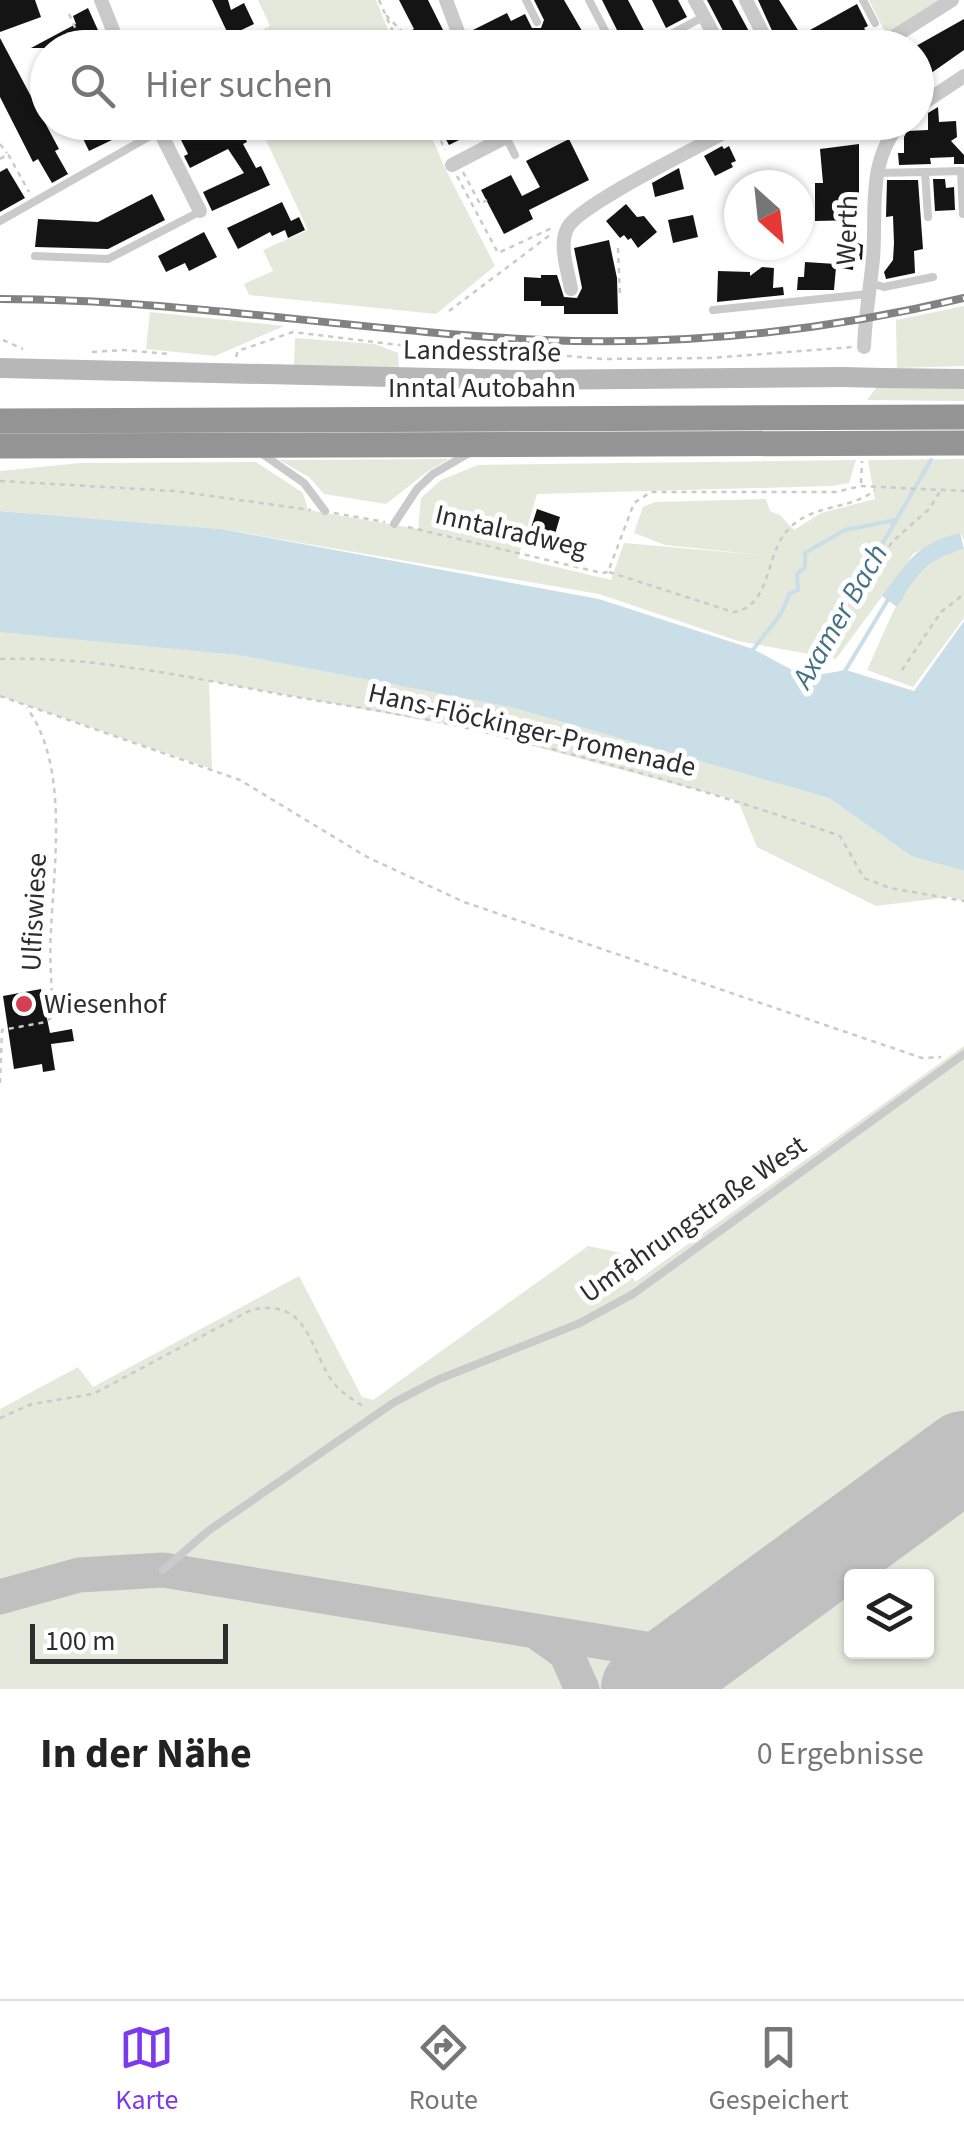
<!DOCTYPE html>
<html lang="de">
<head>
<meta charset="utf-8">
<style>
  :root { --surface:#fff; --page:#f6f6f6; --text:#222; --muted:#767676; --line:#e0e0e0; --accent:#7c3aed }
  body { margin:0; font-family:"Source Sans 3",sans-serif; background:var(--page); color:var(--text) }
  .controls { position:absolute; right:30px; bottom:30px; display:grid; overflow:hidden; border-radius:10px; box-shadow:0 2px 8px #0004 }
  .controls button { width:90px; height:90px; display:grid; place-items:center; padding:0; border:0; border-bottom:2px solid var(--line); background:var(--surface); color:var(--text); font:50px sans-serif }
  .compass { position:absolute; left:724px; top:170px; width:90px; height:90px; border-radius:50%; background:var(--surface); box-shadow:0 2px 8px #0004; rotate:153deg }
  .scale { position:absolute; left:30px; bottom:25px; width:198px; box-sizing:border-box; padding-left:10px; border:5px solid #2d2d2d; border-top:0; font-size:28px; line-height:35px; white-space:nowrap; color:#2d2d2d; -webkit-text-stroke:8px #fff; paint-order:stroke }
  .list { margin:0; padding:0; list-style:none }
  h2 { display:flex; justify-content:space-between; align-items:center; height:130px; margin:0; padding:0 40px; font-size:42px }
  h2 small { font-size:32px; font-weight:400; color:var(--muted) }
  .icon { flex:none; width:55px; height:55px; fill:none; stroke:currentColor; stroke-width:2; stroke-linecap:round; stroke-linejoin:round }
  .map { position:relative; flex:none; width:964px; height:1689px; overflow:hidden }
  .search { position:absolute; background:var(--surface); box-shadow:0 2px 8px #0004; left:30px; right:30px; top:30px; height:110px; display:flex; align-items:center; gap:25px; box-sizing:border-box; padding:0 35px; border-radius:55px; color:var(--muted); font-size:38px }
  .sheet { height:310px; background:var(--surface) }
  nav { display:flex; justify-content:space-around; align-items:center; box-sizing:border-box; height:140px; border-top:2px solid var(--line); background:var(--surface); font-size:28px; color:var(--muted) }
  nav a { display:grid; justify-items:center; gap:5px }
  nav .on { color:var(--accent) }
  .map>svg:first-child { display:block }
</style>
</head>
<body>
<div class="map">
<svg width="964" height="1689" viewBox="0 0 964 1689">
  <rect width="100%" height="100%" fill="#fff"/>
  <g fill="#e4e9dc" fill-rule="evenodd">
    <path d="M258 0H376L395 47H229L270 26Z"/>
    <path d="M869 0H942L886 34Z"/>
    <path d="M258 123H426L443 164 495 266 436 314 249 295 244 284 273 271 263 250 308 230Z"/>
    <path d="M964 306V366L897 368 896 320Z"/>
    <path d="M150 312 284 326 215 356 146 349Z"/>
    <path d="M295 338 375 344 398 353 399 368 294 366Z"/>
    <path d="M964 386V401L867 400 877 387Z"/>
    <path d="M449 459 428 471 386 504 324 494 309 477 279 460Z"/>
    <path d="M964 459V540L960 533 914 553 836 659 738 641 599 594 221 529 0 511V471L80 463 256 462 303 493 308 510 418 529 421 498 441 480 478 465 856 460 849 483 831 486 537 494 518 558 611 580 624 543 761 555 665 545 634 533 643 507 655 502 766 499 770 511 780 515 794 530 821 513 875 499 868 460Z"/>
    <path d="M964 549V618L913 687 867 670C880 643 900 589 920 569 932 558 949 553 964 549Z"/>
    <path d="M13 631 238 655 510 707 829 798 911 856 964 871V901L950 897 876 906 757 847 738 801 462 727 209 681 212 769 0 696V632Z"/>
    <path d="M964 1046V1689H0V1409L78 1367 93 1387 299 1276 362 1397 373 1400 588 1246 621 1253 635 1282ZM852 1576H926V1652H852Z"/>
  </g>
  <g fill="#c9dee7">
    <path d="M0 511 221 529 599 599 753 649 805 677 846 670 914 691 964 621V871L911 856 829 798 510 707 238 655 0 632Z"/>
    <path d="M960 533 964 549C925 560 917 574 897 607L882 596C907 562 917 543 960 533Z"/>
  </g>
  <g fill="none" stroke-linecap="round" stroke-linejoin="round">
    <g stroke="#c9dee7" stroke-width="4">
      <path d="M751 653C765 631 783 618 789 594L798 590 797 574 805 567V553L845 530 896 520"/>
      <path d="M845 671 889 598"/>
      <path d="M803 680 931 460"/>
    </g>
    <g stroke="#c0c0c0" stroke-width="35">
      <path d="M0 1597 79 1575 163 1570 670 1653 692 1650 721 1635"/>
      <path d="M538 1633 566 1653 582 1689"/>
    </g>
    <path stroke="#c0c0c0" stroke-width="90" d="M646 1689 964 1456"/>
  </g>
  <g fill="#141414">
    <path d="M0 0H35L41 17 0 32Z"/>
    <path d="M212 0H228L231 10 244 3 254 24 229 36Z"/>
    <path d="M399 0H428L452 48H415L407 33 414 29Z"/>
    <path d="M534 0H564L592 48H556L551 38 532 48H474L469 32 507 13 511 21 525 14 532 28H541L544 20Z"/>
    <path d="M602 0H628L648 38 633 48H626Z"/>
    <path d="M652 0H678L687 17 666 28Z"/>
    <path d="M707 0H732L758 48H732Z"/>
    <path d="M758 0H779L801 35 857 4 868 26 864 28 867 33 842 48H780Z"/>
    <path d="M88 8 106 48H31L76 24 73 16Z"/>
    <path d="M964 19V50L927 76 931 83 916 93V46Z"/>
    <path d="M0 38 59 149 55 151 68 174 52 183 38 159 33 162 0 97Z"/>
    <path d="M938 107 939 122 956 121 957 137 951 141 964 155V164H954V157L930 158 931 164 899 165 898 153H904V137L907 131 928 130V113Z"/>
    <path d="M75 122H108L116 138 89 151Z"/>
    <path d="M172 122H238L247 142 243 144 256 168 261 166 270 185 212 211 203 192 244 173 228 149 190 168 184 156 188 154Z"/>
    <path d="M447 122H489V125L449 145 443 134 450 130Z"/>
    <path d="M569 139 589 180 529 210 533 219 504 234 481 190 511 175 522 196 540 187 526 161Z"/>
    <path d="M859 144V220L815 221V183H823L820 149Z"/>
    <path d="M722 146 724 149 729 146 736 161 731 163 733 167 715 176 704 156Z"/>
    <path d="M7 168 25 198 0 212V172Z"/>
    <path d="M679 168 684 189 655 197 652 183Z"/>
    <path d="M933 179H945L946 188 954 187 955 210 935 211Z"/>
    <path d="M887 180H918L923 249 914 251 915 273 886 279 884 272 893 260 894 243 893 216 886 217Z"/>
    <path d="M152 194 165 220 108 249 35 247 38 219 98 222Z"/>
    <path d="M282 202 291 221 299 217 305 230 288 238 285 230 272 236 270 232 238 249 227 228Z"/>
    <path d="M626 204 637 217 644 216 657 232 638 248 631 238 628 240 624 235 620 238 606 221Z"/>
    <path d="M693 215 698 237 673 243 668 220Z"/>
    <path d="M204 232 217 257 189 271 185 263 166 272 158 256Z"/>
    <path d="M609 240 617 278 618 314H564V306H541V301H524V277L541 278V275H557L564 297 577 298 582 288 574 248Z"/>
    <path d="M852 241 863 245 862 260 854 257 853 270 836 267 834 290H797L798 277H804L805 262 836 264 838 246 850 248Z"/>
    <path d="M762 267 774 268 773 288 783 287 784 295 717 302 718 271 750 272V276Z"/>
    <path d="M537 509 560 517 555 534 550 532 548 537 530 531Z"/>
    <path d="M41 989 50 1033 72 1029 74 1041 51 1044 55 1070 43 1072 42 1064 14 1069 3 996Z"/>
  </g>
  <g fill="none" stroke-linecap="round" stroke-linejoin="round">
    <g stroke="#cacaca" stroke-width="2.5" stroke-dasharray="5 5" stroke-linecap="butt">
      <path d="M379 0 400 48"/>
      <path d="M69 14 84 48"/>
      <path d="M386 15 413 43"/>
      <path d="M433 122 445 150"/>
      <path d="M0 144 7 153"/>
      <path d="M0 159 8 154 29 192"/>
      <path d="M463 172 480 204 487 200"/>
      <path d="M457 176 498 253 552 228"/>
      <path d="M618 248 620 297"/>
      <path d="M449 311 550 235"/>
      <path d="M3 340 23 349"/>
      <path d="M92 352 123 350 169 354"/>
      <path d="M236 357 238 351 293 332 464 353H533L603 359 710 358 853 347"/>
      <path d="M0 481 175 491 311 510"/>
      <path d="M861 483 862 461"/>
      <path d="M334 513 385 522"/>
      <path d="M408 527 602 573 608 572 634 503 651 492H836L861 486 964 491"/>
      <path d="M609 572 733 612C769 608 766 560 783 536 806 502 849 512 875 490"/>
      <path d="M817 638 832 645 892 542 929 509 941 490"/>
      <path d="M0 659C94 656 187 677 279 694 341 705 405 714 467 728 593 758 717 793 840 836L864 878 890 888 964 901"/>
      <path d="M902 670 941 612 964 594"/>
      <path d="M0 696 240 780 367 857 464 902 922 1058 941 1057"/>
      <path d="M0 1083 2 1030 46 1022 53 1016C52 987 49 959 51 930 54 864 69 765 27 708"/>
      <path d="M0 1418 32 1404 93 1394 251 1310C305 1298 308 1341 330 1378 339 1392 352 1399 366 1408"/>
    </g>
    <g stroke="#cacaca" stroke-width="8">
      <path d="M526 0 537 22"/>
      <path d="M589 0 614 48"/>
      <path d="M863 0 875 23"/>
      <path d="M645 48 703 17"/>
      <path d="M506 137 515 155"/>
      <path d="M925 172 961 171 963 214"/>
      <path d="M876 173 925 172 928 217"/>
      <path d="M0 221 159 131"/>
      <path d="M35 256 108 259 199 212"/>
      <path d="M870 283 884 287 933 277"/>
      <path d="M713 310 868 294"/>
      <path d="M261 453 304 483 325 511"/>
      <path d="M394 524 417 489 433 474 469 453"/>
      <path d="M163 1570 208 1531 393 1403 437 1380 580 1323 633 1294 964 1054"/>
    </g>
    <g stroke="#cacaca" stroke-width="14">
      <path d="M101 0 120 48"/>
      <path d="M446 0 464 48"/>
      <path d="M695 0 721 48"/>
      <path d="M746 0 770 48"/>
      <path d="M876 48 952 0"/>
      <path d="M916 108 964 76"/>
      <path d="M155 122 200 211"/>
      <path d="M452 165 506 137 499 122"/>
      <path d="M571 289C568 271 558 244 568 227 581 203 713 140 744 122"/>
      <path d="M864 347C865 317 870 289 873 259 877 210 866 163 901 122"/>
    </g>
    <g stroke="#b7b7b7" stroke-width="20">
      <path d="M0 368 522 380 843 377"/>
      <path d="M883 378 964 379"/>
    </g>
    <g stroke="#949494" stroke-width="25">
      <path d="M0 421 964 417"/>
      <path d="M0 446 964 443"/>
    </g>
    <g stroke="#828282" stroke-width="8">
      <path id="rail" d="M0 299C182 299 362 332 543 340 685 346 827 331 964 298"/>
    </g>
    <use href="#rail" stroke="#fff" stroke-width="4" stroke-dasharray="11" stroke-linecap="butt"/>
    <path stroke="#b7b7b7" stroke-width="20" d="M843 377 883 378"/>
  </g>
  <circle fill="#d43f54" stroke="#fff" stroke-width="4" cx="24" cy="1004" r="10"/>
  <g text-anchor="middle" dominant-baseline="central" stroke-width="10" stroke-linejoin="round" paint-order="stroke">
    <g font-size="28" fill="#2d2d2d" stroke="#fff">
      <text transform="translate(847 230) rotate(-88)">Werth</text>
      <text transform="translate(482 351) rotate(1)">Landesstraße</text>
      <text x="482" y="388">Inntal Autobahn</text>
      <text transform="translate(511 531) rotate(13)">Inntalradweg</text>
      <text transform="translate(532 730) rotate(13)">Hans-Flöckinger-Promenade</text>
      <text transform="translate(34 912) rotate(-87)">Ulfiswiese</text>
      <text transform="translate(693 1219) rotate(-35)">Umfahrungstraße West</text>
    </g>
    <g font-size="28" fill="#2d2d2d" stroke="#fff" text-anchor="start">
      <text x="44" y="1004">Wiesenhof</text>
    </g>
    <g font-size="30" font-style="italic" fill="#437187" stroke="#fff">
      <text transform="translate(840 616) rotate(-60)">Axamer Bach</text>
    </g>
  </g>
</svg>
<div class="controls">
<button><svg class="icon" aria-label="layers" viewBox="0 0 24 24"><path d="M12 4l9 5-9 5-9-5zM3 14l9 5 9-5"/></svg></button>
</div>
<svg class="compass" viewBox="-18 -18 36 36"><path d="M0-13l5 13h-10z" fill="#e53935"/><path d="M0 13l5-13h-10z" fill="#767676"/></svg>
<div class="scale">100 m</div>
<div class="search"><svg class="icon" aria-label="search" viewBox="0 0 24 24"><circle cx="10" cy="10" r="6"/><path d="M15 15l6 6"/></svg>Hier suchen</div>
</div>
<section class="sheet">
<h2>In der Nähe<small>0 Ergebnisse</small></h2>
<ul class="list">
</ul>
</section>
<nav>
<a class="on"><svg class="icon" aria-label="map" viewBox="0 0 24 24"><path d="M3 6l6-2 6 2 6-2v14l-6 2-6-2-6 2zM9 4v14M15 6v14"/></svg>Karte</a>
<a><svg class="icon" aria-label="directions" viewBox="0 0 24 24"><path d="M12 3l9 9-9 9-9-9zM9 14v-3h6M13 9l2 2-2 2"/></svg>Route</a>
<a><svg class="icon" aria-label="saved" viewBox="0 0 24 24"><path d="M7 4h10v16l-5-4-5 4z"/></svg>Gespeichert</a>
</nav>
</body>
</html>
